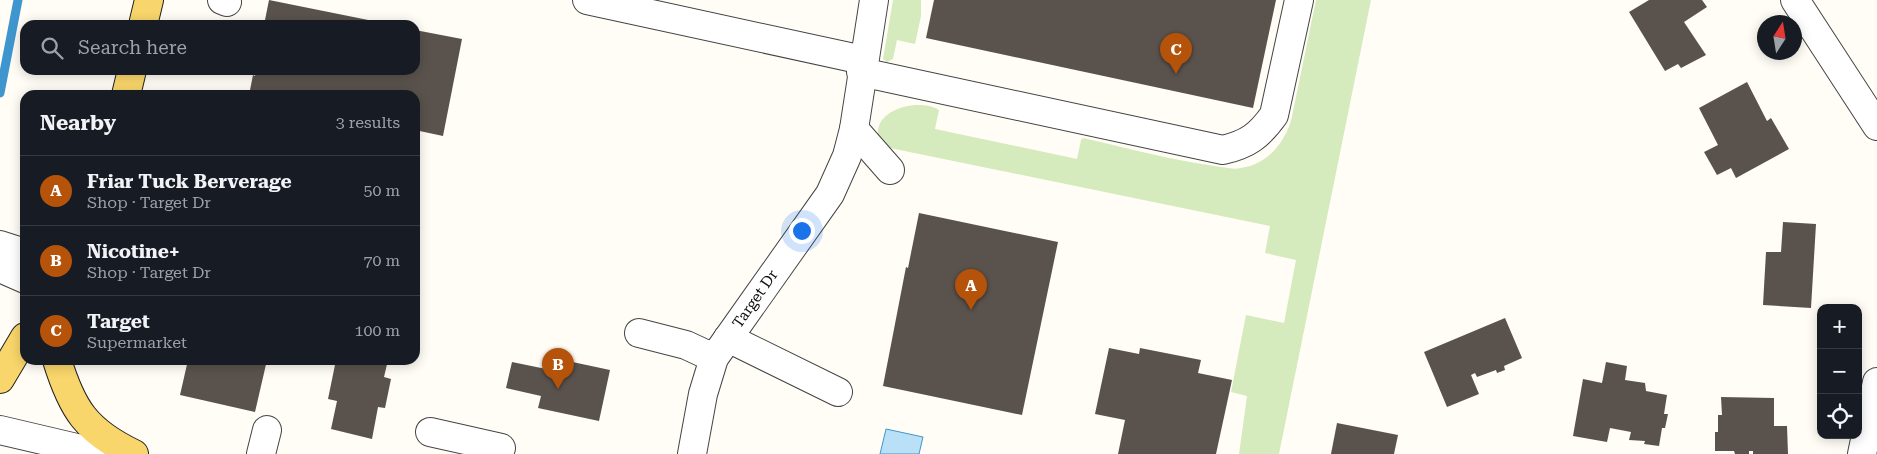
<!DOCTYPE html>
<html lang="en">
<head>
<meta charset="utf-8">
<style>
  :root { --surface:#171b24; --page:#242831; --text:#f1f3f6; --muted:#9ea1a6; --line:#363941; --accent:#b45309 }
  body { margin:0; font-family:"Roboto Serif",serif; background:var(--page); color:var(--text) }
  .controls { position:absolute; right:15px; bottom:15px; display:grid; overflow:hidden; border-radius:10px; box-shadow:0 2px 12px #0003 }
  .controls button { width:45px; height:45px; display:grid; place-items:center; padding:0; border:0; border-bottom:1px solid var(--line); background:var(--surface); color:var(--text); font:25px sans-serif }
  .compass { position:absolute; left:1757px; top:15px; width:45px; height:45px; border-radius:50%; background:var(--surface); box-shadow:0 2px 12px #0003; rotate:12deg }
  .you { position:absolute; left:801px; top:230px; width:18px; height:18px; margin:-12px; border:4px solid #fff; border-radius:50%; background:#1a73e8; box-shadow:0 0 0 8px #1a73e833 }
  .badge { display:grid; place-items:center; width:32px; height:32px; border-radius:50%; background:var(--accent); color:#fff; font-size:16px; font-weight:700 }
  .pin { position:absolute; translate:-50% -41px; filter:drop-shadow(0 1px 2px #0008) }
  .pin::after { content:''; position:absolute; top:26px; width:18px; height:15px; background:inherit; clip-path:polygon(0 0,100% 0,50% 100%) }
  .list { margin:0; padding:0; list-style:none }
  h2 { display:flex; justify-content:space-between; align-items:center; height:65px; margin:0; padding:0 20px; font-size:21px }
  h2 small { font-size:16px; font-weight:400; color:var(--muted) }
  .list li { display:grid; grid-template-columns:32px 1fr auto; gap:15px; align-items:center; box-sizing:border-box; height:70px; padding:0 20px; border-top:1px solid var(--line) }
  .list b { display:block; font-size:19px; white-space:nowrap }
  .list p { margin:0; font-size:16px; white-space:nowrap; color:var(--muted) }
  .list em { font-size:16px; font-style:normal; color:var(--muted) }
  .icon { flex:none; width:28px; height:28px; fill:none; stroke:currentColor; stroke-width:2; stroke-linecap:round; stroke-linejoin:round }
  .map { position:relative; flex:none; width:1877px; height:454px; overflow:hidden }
  .search { position:absolute; background:var(--surface); box-shadow:0 2px 12px #0003; left:20px; top:20px; width:400px; height:55px; display:flex; align-items:center; gap:12px; box-sizing:border-box; padding:0 18px; border-radius:15px; color:var(--muted); font-size:19px }
  .panel { position:absolute; background:var(--surface); box-shadow:0 2px 12px #0003; left:20px; top:90px; width:400px; height:275px; border-radius:15px }
  .map>svg:first-child { display:block }
</style>
</head>
<body>
<div class="map">
<svg width="1877" height="454" viewBox="0 0 1877 454">
  <rect width="100%" height="100%" fill="#fffdf5"/>
  <g fill="#d5ebbd">
    <path d="M893 0H921V16L915 44 897 40 893 59 887 62 883 59Z"/>
    <path d="M1316 0H1371L1279 454H1239L1247 396 1231 392 1246 315 1284 323 1296 260 1265 253 1270 226 890 148C884 145 879 142 878 134 876 108 921 98 939 110L935 129 1077 159 1081 140 1083 138C1127 148 1171 160 1215 166 1223 167 1233 170 1241 168 1267 164 1283 145 1291 121Z"/>
  </g>
  <path fill="#b9e0f7" stroke="#3f96cf" d="M886 429 923 437 919 454H880Z"/>
  <g fill="none" stroke-linecap="round" stroke-linejoin="round">
    <path stroke="#3f96cf" stroke-width="9" d="M0 93 18 0"/>
  </g>
  <g fill="#5a524d">
    <path d="M269 0 388 24V25H264Z"/>
    <path d="M934 0H1276L1253 108 926 38Z"/>
    <path d="M1649 0H1702L1707 7 1684 22 1706 55 1681 68 1678 64 1665 71 1629 12Z"/>
    <path d="M415 30 462 39 443 136 415 130V95H249L253 75 255 76 256 70H415Z"/>
    <path d="M1747 82 1767 121 1771 118 1789 149 1736 178 1731 168 1717 175 1704 152 1718 145 1699 108Z"/>
    <path d="M919 213 1058 242 1022 415 883 386 906 267 908 268Z"/>
    <path d="M1783 222 1816 224 1811 308 1763 305 1766 252H1781Z"/>
    <path d="M1505 318 1522 358 1504 366 1505 370 1497 373 1496 370 1477 377 1475 373 1471 375 1479 394 1447 407 1424 352Z"/>
    <path d="M1109 348 1139 354 1140 348 1201 360 1198 373 1232 380 1216 454H1118L1125 420 1095 414Z"/>
    <path d="M549 357 610 370 599 421 538 408 541 396 506 388 512 362 546 369Z"/>
    <path d="M188 360H267L255 412 180 395Z"/>
    <path d="M336 360H388L384 377 391 379 385 408 378 407 372 439 331 429 337 401 328 399Z"/>
    <path d="M1606 362 1627 366 1625 380 1645 383 1646 391 1667 395 1664 414H1668L1665 428H1662L1659 446 1644 444 1645 441 1629 440 1631 432 1610 428 1607 442 1573 436 1583 379 1602 383Z"/>
    <path d="M1721 397 1774 398V426H1787L1788 454H1753V451H1749V454H1735L1734 451H1715V432H1718V415H1722Z"/>
    <path d="M1337 423 1398 435 1394 454H1331Z"/>
  </g>
  <g fill="none" stroke-linecap="round" stroke-linejoin="round">
    <g stroke="#444" stroke-width="30">
      <g id="minor">
        <path d="M222 0 227 2"/>
        <path d="M587 0 863 60"/>
        <path d="M1795 0 1877 126"/>
        <path d="M861 72 1223 150C1248 144 1259 136 1274 115L1299 0"/>
        <path d="M854 129 890 170"/>
        <path d="M0 245 25 253"/>
        <path d="M0 268 25 279"/>
        <path d="M639 333 686 345 714 358"/>
        <path d="M728 338 838 392"/>
        <path d="M0 430 102 454"/>
        <path d="M430 432 501 448"/>
        <path d="M261 454 267 430"/>
        <path d="M692 454 703 394 714 358 830 194 847 156 854 129 874 0"/>
        <path d="M1862 454 1877 382"/>
      </g>
    </g>
    <g stroke="#222" stroke-width="30">
      <g id="major">
        <path d="M143 25 149 0"/>
        <path d="M126 95 132 70"/>
        <path d="M57 360C72 409 86 431 134 454"/>
        <path d="M0 379 25 337"/>
      </g>
    </g>
    <use href="#minor" stroke="#fff" stroke-width="28"/>
    <use href="#major" stroke="#f9d66b" stroke-width="28"/>
  </g>
  <g text-anchor="middle" dominant-baseline="central" stroke-width="5" stroke-linejoin="round" paint-order="stroke">
    <g font-size="15" fill="#111" stroke="#fff">
      <text transform="translate(755 299) rotate(-55)">Target Dr</text>
    </g>
  </g>
</svg>
<div class="controls">
<button>+</button>
<button>−</button>
<button><svg class="icon" aria-label="locate" viewBox="0 0 24 24"><circle cx="12" cy="12" r="6"/><path d="M12 2v4M12 18v4M2 12h4M18 12h4"/></svg></button>
</div>
<svg class="compass" viewBox="-18 -18 36 36"><path d="M0-13l5 13h-10z" fill="#e53935"/><path d="M0 13l5-13h-10z" fill="#9ea1a6"/></svg>
<div class="you"></div>
<div class="pin badge" style="left:971px;top:310px">A</div>
<div class="pin badge" style="left:558px;top:389px">B</div>
<div class="pin badge" style="left:1176px;top:74px">C</div>
<div class="search"><svg class="icon" aria-label="search" viewBox="0 0 24 24"><circle cx="10" cy="10" r="6"/><path d="M15 15l6 6"/></svg>Search here</div>
<section class="panel">
<h2>Nearby<small>3 results</small></h2>
<ul class="list">
<li><span class="badge">A</span><div><b>Friar Tuck Berverage</b><p>Shop · Target Dr</p></div><em>50 m</em></li>
<li><span class="badge">B</span><div><b>Nicotine+</b><p>Shop · Target Dr</p></div><em>70 m</em></li>
<li><span class="badge">C</span><div><b>Target</b><p>Supermarket</p></div><em>100 m</em></li>
</ul>
</section>
</div>
</body>
</html>
